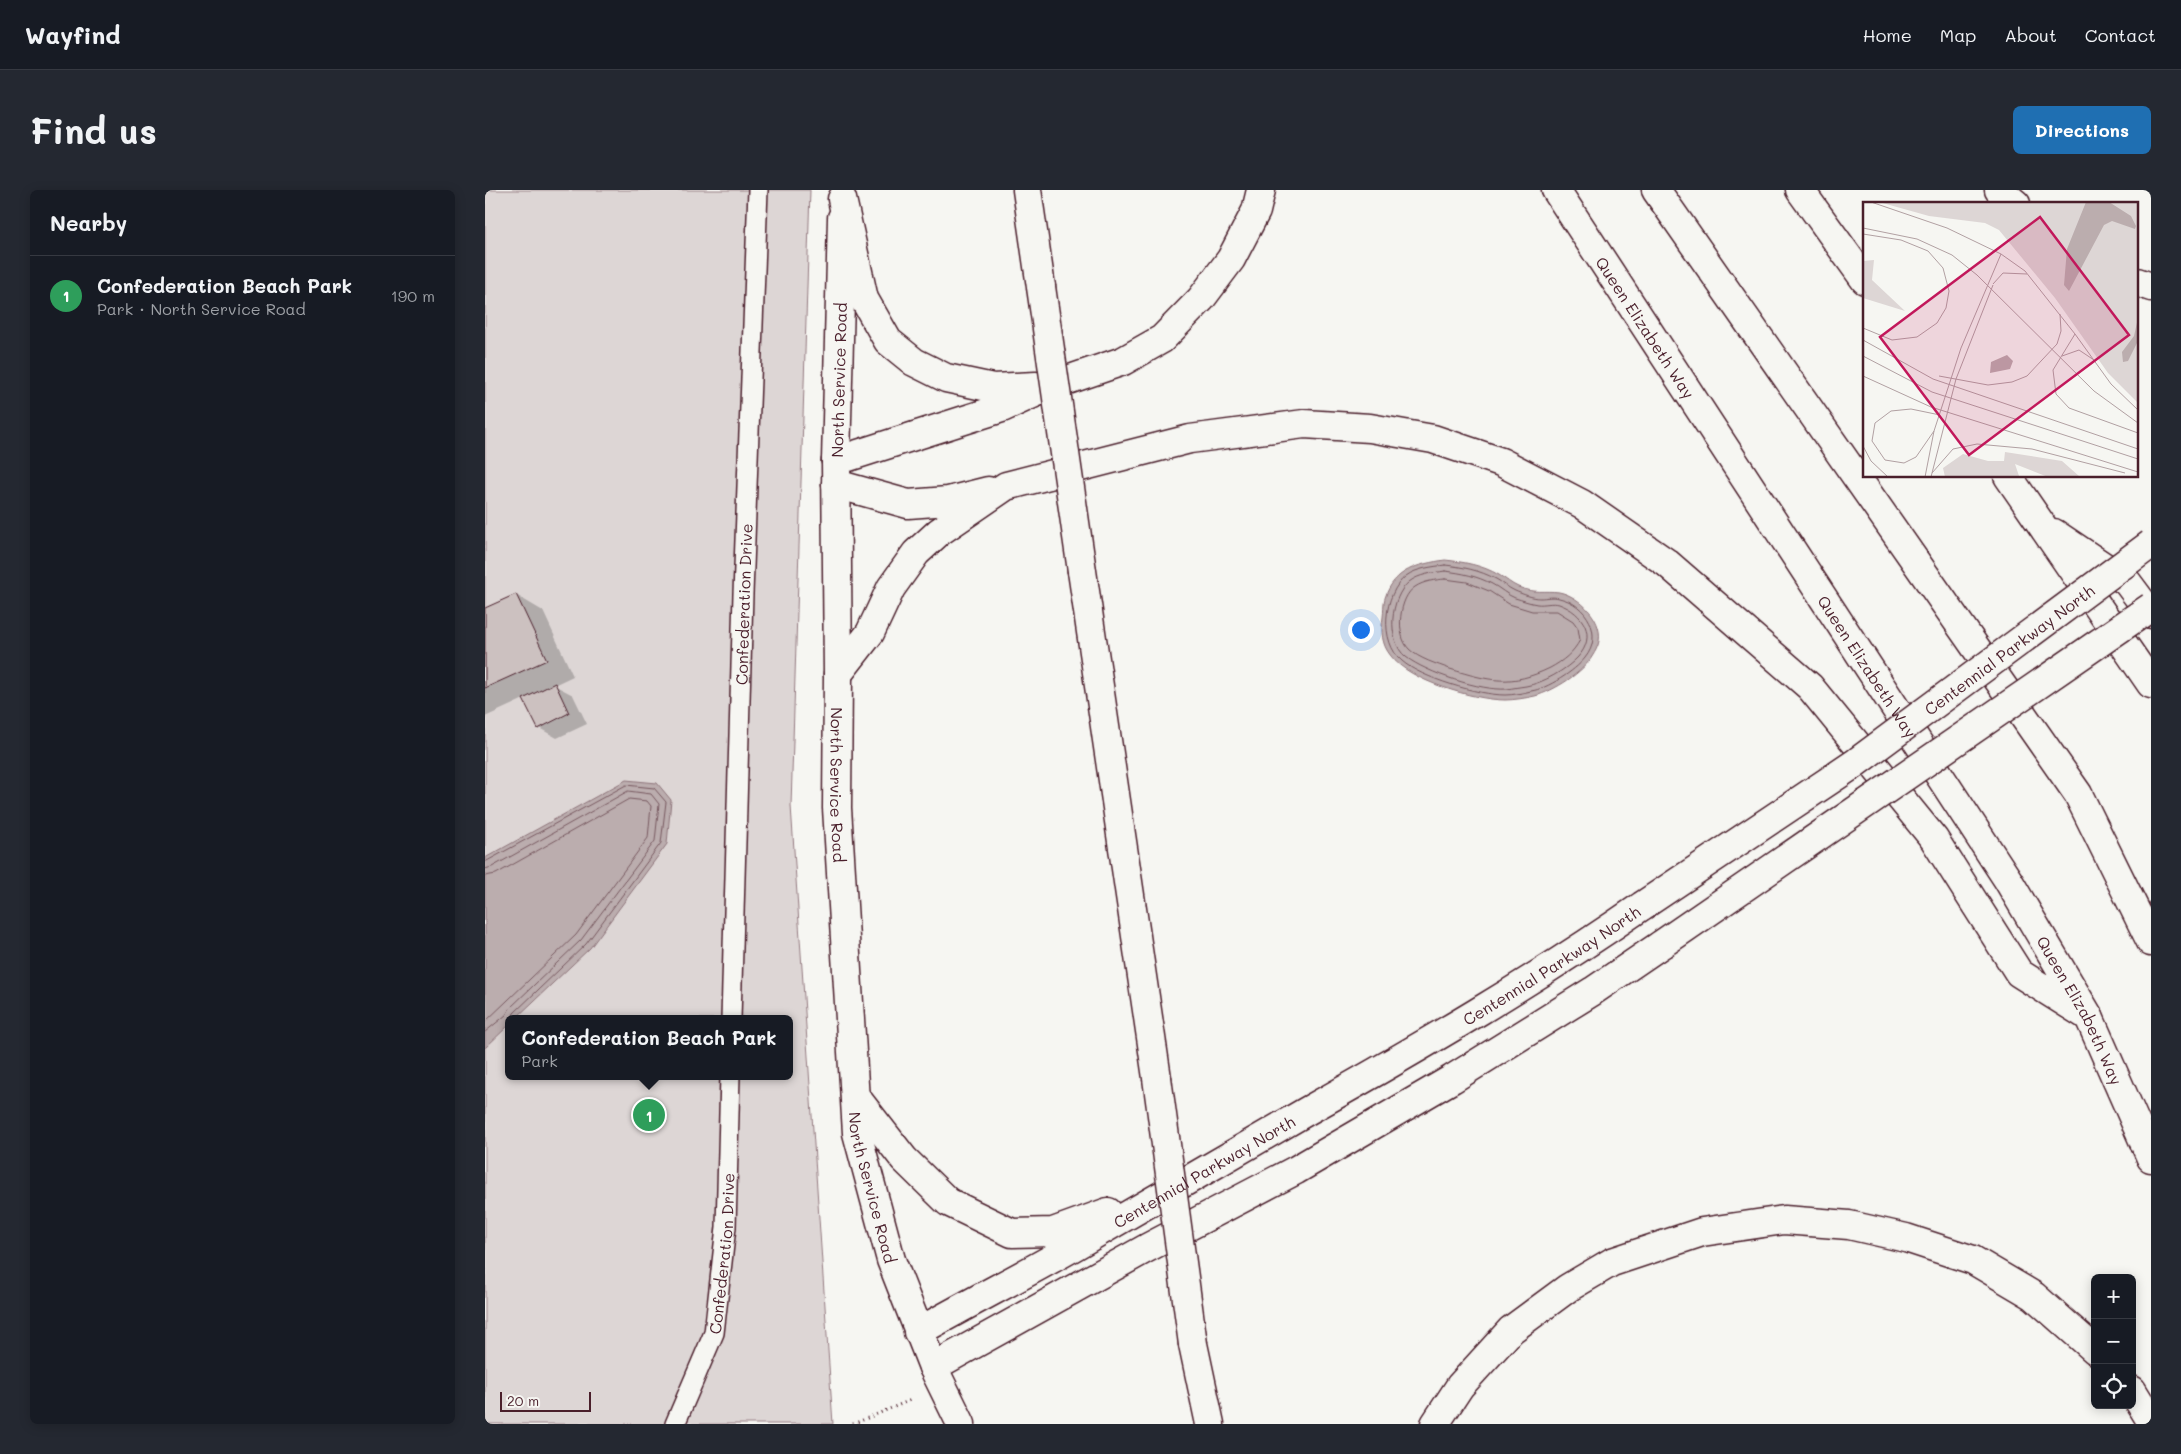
<!DOCTYPE html>
<html lang="en">
<head>
<meta charset="utf-8">
<style>
  :root { --surface:#171b24; --page:#242831; --text:#f1f3f6; --muted:#9ea1a6; --line:#363941; --accent:#1f6fb2 }
  body { margin:0; font-family:Mali,sans-serif; background:var(--page); color:var(--text) }
  .controls { position:absolute; right:15px; bottom:15px; display:grid; overflow:hidden; border-radius:8px; box-shadow:0 2px 12px #0003 }
  .controls button { width:45px; height:45px; display:grid; place-items:center; padding:0; border:0; border-bottom:1px solid var(--line); background:var(--surface); color:var(--text); font:25px sans-serif }
  .scale { position:absolute; left:15px; bottom:12px; width:91px; box-sizing:border-box; padding-left:5px; border:2px solid #4a1f2b; border-top:0; font-size:14px; line-height:18px; white-space:nowrap; color:#4a1f2b; -webkit-text-stroke:4px #f6f6f2; paint-order:stroke }
  .you { position:absolute; left:875px; top:439px; width:18px; height:18px; margin:-12px; border:4px solid #fff; border-radius:50%; background:#1a73e8; box-shadow:0 0 0 8px #1a73e833 }
  .badge { display:grid; place-items:center; width:32px; height:32px; border-radius:50%; background:var(--accent); color:#fff; font-size:16px; font-weight:700 }
  .pin { position:absolute; translate:-50% -50%; border:2px solid #fff; box-shadow:0 1px 5px #0006 }
  .popup { position:absolute; left:20px; top:825px; width:288px; height:65px; box-sizing:border-box; display:grid; place-content:center; border-radius:8px; background:var(--surface); filter:drop-shadow(0 1px 4px #0005); font-size:16px; white-space:nowrap; color:var(--muted) }
  .popup b { font-size:19px; color:var(--text) }
  .popup::after { content:''; position:absolute; left:50%; top:100%; margin-left:-10px; border:10px solid transparent; border-top-color:var(--surface) }
  .list { margin:0; padding:0; list-style:none }
  h2 { display:flex; justify-content:space-between; align-items:center; height:65px; margin:0; padding:0 20px; font-size:21px }
  h2 small { font-size:16px; font-weight:400; color:var(--muted) }
  .list li { display:grid; grid-template-columns:32px 1fr auto; gap:15px; align-items:center; box-sizing:border-box; height:80px; padding:0 20px; border-top:1px solid var(--line) }
  .list b { display:block; font-size:19px; white-space:nowrap }
  .list p { margin:0; font-size:16px; white-space:nowrap; color:var(--muted) }
  .list em { font-size:16px; font-style:normal; color:var(--muted) }
  .icon { flex:none; width:28px; height:28px; fill:none; stroke:currentColor; stroke-width:2; stroke-linecap:round; stroke-linejoin:round }
  .map { position:relative; flex:none; width:1666px; height:1234px; overflow:hidden; border-radius:8px }
  header { display:flex; align-items:center; gap:30px; box-sizing:border-box; height:70px; padding:0 25px; background:var(--surface); border-bottom:1px solid var(--line) }
  header strong { font-size:24px }
  nav { display:flex; gap:28px; margin-inline-start:auto; font-size:18px }
  .intro { display:flex; align-items:center; justify-content:space-between; box-sizing:border-box; height:120px; padding:0 30px }
  h1 { margin:0; font-size:35px }
  .button { padding:12px 22px; border-radius:8px; background:var(--accent); color:#fff; font-size:18px; font-weight:700 }
  main { display:flex; gap:30px; padding:0 30px }
  aside { flex:1; background:var(--surface); border-radius:8px; box-shadow:0 2px 12px #0003 }
  .map>svg:first-child { display:block }
</style>
</head>
<body>
<header>
<strong>Wayfind</strong>
<nav><a>Home</a><a>Map</a><a>About</a><a>Contact</a></nav>
</header>
<div class="intro"><h1>Find us</h1><a class="button">Directions</a></div>
<main>
<aside>
<h2>Nearby<small></small></h2>
<ul class="list">
<li><span class="badge" style="background:#2e9e5b">1</span><div><b>Confederation Beach Park</b><p>Park · North Service Road</p></div><em>190 m</em></li>
</ul>
</aside>
<div class="map">
<svg width="1666" height="1234" viewBox="0 0 1666 1234">
  <rect width="100%" height="100%" fill="#f6f6f2"/>
  <filter id="ink" filterUnits="userSpaceOnUse"><feTurbulence type="fractalNoise" baseFrequency=".02" numOctaves="2"/><feDisplacementMap in="SourceGraphic" scale="10" xChannelSelector="R" yChannelSelector="G"/><feConvolveMatrix kernelMatrix="1 2 1 2 8 2 1 2 1" color-interpolation-filters="sRGB"/></filter>
  <g filter="url(#ink)">
    <path fill="#ddd6d5" stroke="#947a80" fill-rule="evenodd" d="M0 0H325L306 616 348 1234H0ZM24 829H304V886H24Z"/>
    <g fill="#bbadae" stroke="#8e747a">
      <path d="M960 370C979 372 997 375 1014 385 1021 389 1026 394 1033 397 1051 404 1059 400 1074 402 1095 406 1121 432 1113 455 1112 458 1110 462 1108 465 1099 482 1069 501 1050 506 1041 508 1029 510 1020 510 990 510 924 491 906 466 896 454 896 441 898 427 899 421 898 414 900 408 909 379 934 374 960 370Z"/>
      <path d="M141 590 172 593 186 610 182 654 105 758 30 829H24V835L0 858V668Z"/>
    </g>
    <path fill="#0003" d="M31 405 58 421 88 486 69 495 88 505 102 534 72 548 54 538 39 509 0 527V419Z"/>
    <g fill="none" stroke-linecap="round" stroke-linejoin="round">
      <g stroke="#77585f" stroke-width="1">
        <path d="M960 375C978 377 994 380 1011 389 1017 392 1023 398 1030 401 1037 404 1048 408 1055 408 1061 408 1068 406 1074 408 1102 414 1119 445 1100 468 1090 481 1062 499 1046 501 1038 503 1028 505 1020 505 994 505 936 488 917 471 894 452 898 404 921 386 932 378 947 377 960 375Z"/>
        <path d="M960 381C977 383 992 386 1007 394 1015 398 1022 405 1030 408 1037 410 1045 413 1052 414 1059 415 1067 412 1074 414 1099 423 1112 446 1093 467 1081 480 1058 493 1041 496 1034 497 1028 498 1022 499 996 501 942 483 921 467 901 451 905 407 924 392 934 384 948 383 960 381Z"/>
        <path d="M960 389 982 392 1004 401 1024 414 1047 421H1072L1088 431 1093 438 1095 450C1088 463 1078 471 1065 478 1026 497 1005 491 965 479 952 474 934 469 924 459 910 445 914 407 930 397 939 391 950 390 960 389Z"/>
        <path d="M0 672 141 595 169 598 181 612 176 653 101 754 29 823 27 829"/>
        <path d="M0 679 7 677 143 601 166 604 174 614 170 651 96 750 25 818 21 825 0 842"/>
        <path d="M0 686 11 684 144 609 162 611 166 616 163 648 91 745 0 832"/>
      </g>
    </g>
    <g fill="#ccc1c0" stroke="#4a1f2b">
      <path d="M31 404 62 470 0 498V418Z"/>
      <path d="M70 493 84 523 53 539 38 509Z"/>
    </g>
    <g fill="none" stroke-linecap="round" stroke-linejoin="round">
      <g stroke="#4a1f2b" stroke-width="22">
        <g id="lane">
          <path id="s1" d="M246 829 258 404 273 0"/>
          <path id="s2" d="M190 1234 229 1143 241 1037 245 886"/>
        </g>
      </g>
      <g stroke="#4a1f2b" stroke-width="31">
        <g id="secondary">
          <path id="s3" d="M351 271 357 28"/>
          <path d="M448 1177 476 1234"/>
        </g>
      </g>
      <g stroke="#4a1f2b" stroke-width="31">
        <g id="primary">
          <path id="s4" d="M351 271 353 484 352 618 372 943 406 1070 448 1177 662 1058 811 980 967 889 1108 801 1177 754"/>
          <path d="M370 906 419 969 463 1012 527 1043 568 1042 623 1022"/>
          <path id="s5" d="M433 1142C484 1113 537 1086 588 1057 666 1012 744 966 822 921 936 857 1049 791 1157 716"/>
        </g>
      </g>
      <g stroke="#4a1f2b" stroke-width="31">
        <g id="highway">
          <path d="M542 0 556 97"/>
          <path id="s6" d="M1071 0 1523 690 1604 827 1666 968"/>
          <path d="M1171 0 1593 604 1666 752"/>
          <path d="M1315 0 1380 90"/>
          <path d="M1514 0 1531 14"/>
          <path d="M357 9 379 109 403 151 429 172 461 188 508 198 551 196"/>
          <path d="M1652 92 1666 97"/>
          <path d="M351 271 517 218 565 196 638 171 677 149 716 109 746 69 771 21 776 0"/>
          <path d="M1523 286 1666 494"/>
          <path d="M351 294 423 314 463 311 503 301"/>
          <path d="M1569 343 1642 392 1666 424"/>
          <path d="M597 381 672 888"/>
          <path d="M353 484 385 443 406 398 431 363 454 342 521 296 705 249 819 234 885 238 948 249 1016 272 1097 314 1182 373 1325 497 1449 649 1534 783 1604 827"/>
          <path d="M708 1154 725 1234"/>
          <path d="M1647 1200 1666 1231"/>
          <path d="M950 1234 975 1196 1026 1140 1083 1098 1127 1072 1217 1042 1299 1030 1364 1035 1421 1048 1488 1070 1549 1106 1610 1160"/>
        </g>
      </g>
      <path stroke="#4a1f2b" stroke-width="3" stroke-dasharray="1 4" stroke-linecap="butt" d="M368 1234 426 1210"/>
      <use href="#lane" stroke="#f6f6f2" stroke-width="19"/>
      <use href="#secondary" stroke="#f6f6f2" stroke-width="28"/>
      <use href="#primary" stroke="#f6f6f2" stroke-width="28"/>
      <use href="#highway" stroke="#f6f6f2" stroke-width="28"/>
      <g stroke="#4a1f2b" stroke-width="31" stroke-linecap="butt">
        <g id="primary-bridge">
          <path id="s7" d="M1157 716 1369 574 1666 354"/>
          <path d="M1177 754 1666 417"/>
        </g>
      </g>
      <g stroke="#4a1f2b" stroke-width="31" stroke-linecap="butt">
        <g id="highway-bridge">
          <path d="M556 97 597 381"/>
          <path d="M672 888 708 1154"/>
        </g>
      </g>
      <use href="#primary-bridge" stroke="#f6f6f2" stroke-width="28"/>
      <use href="#highway-bridge" stroke="#f6f6f2" stroke-width="28"/>
    </g>
  </g>
  <g text-anchor="middle" dominant-baseline="central" stroke-width="4.5" stroke-linejoin="round" paint-order="stroke">
    <g font-size="16" fill="#4a1f2b" stroke="#f6f6f2">
      <text stroke="none"><textPath href="#s6" startOffset="164">Queen Elizabeth Way</textPath></text>
      <text stroke="none"><textPath href="#s3" startOffset="81">North Service Road</textPath></text>
      <text stroke="none"><textPath href="#s1" startOffset="415">Confederation Drive</textPath></text>
      <text stroke="none"><textPath href="#s7" startOffset="448">Centennial Parkway North</textPath></text>
      <text stroke="none"><textPath href="#s6" startOffset="569">Queen Elizabeth Way</textPath></text>
      <text stroke="none"><textPath href="#s4" startOffset="324">North Service Road</textPath></text>
      <text stroke="none"><textPath href="#s5" startOffset="732">Centennial Parkway North</textPath></text>
      <text stroke="none"><textPath href="#s6" startOffset="974">Queen Elizabeth Way</textPath></text>
      <text stroke="none"><textPath href="#s5" startOffset="328">Centennial Parkway North</textPath></text>
      <text stroke="none"><textPath href="#s4" startOffset="729">North Service Road</textPath></text>
      <text stroke="none"><textPath href="#s2" startOffset="179">Confederation Drive</textPath></text>
    </g>
  </g>
  <g transform="translate(1378 12)">
    <rect width="275" height="275" fill="#f6f6f2"/>
    <path d="M16 0H275V201L245 171 192 96 136 28 122 21 66 14ZM11 58 9 78 42 109 0 96V59ZM142 250 199 259 216 274 185 275 152 262 156 274 154 275H82L80 266 100 252 125 259H141Z" fill="#ddd6d5"/>
    <path d="M223 0H246L268 14 273 24 272 27 249 19 241 23 206 89 201 83 204 47ZM275 116V139L265 159 260 160 259 150 271 134ZM144 153 150 159 147 167 127 171 128 160Z" fill="#bbadae"/>
    <path fill="none" stroke="#b1a0a2" stroke-width="1" d="M8 0 84 26 138 52M0 26 54 37 89 53 114 73 231 189 275 221M0 32 38 38 65 49 80 66 86 89 83 106 74 121 54 135 29 138 0 126M130 82 140 71 164 72M212 132 248 182 275 208M212 132 190 168 193 192 206 206 275 231M0 138 70 177 275 247M0 154 69 190 275 257M199 154 216 148 231 158M0 174 68 205 275 270M76 174 125 183 149 180 164 174 194 142 198 129 197 112M71 229 53 255 41 261 22 258 9 239 12 221 28 209 48 207 77 213M0 244 8 259 25 275M69 271 90 247 114 242 169 247 262 271M62 275 71 229 98 146 138 52 162 69 212 132M68 275 93 177 130 83"/>
    <path fill="#c2185b" fill-opacity="0.15" stroke="#c2185b" stroke-width="2.5" d="M177 15 266 133 106 253 17 135Z"/>
    <rect width="275" height="275" fill="none" stroke="#4a1f2b" stroke-width="2.5"/>
  </g>
</svg>
<div class="controls">
<button>+</button>
<button>−</button>
<button><svg class="icon" aria-label="locate" viewBox="0 0 24 24"><circle cx="12" cy="12" r="6"/><path d="M12 2v4M12 18v4M2 12h4M18 12h4"/></svg></button>
</div>
<div class="scale">20 m</div>
<div class="you"></div>
<div class="pin badge" style="left:164px;top:925px;background:#2e9e5b">1</div>
<div class="popup"><b>Confederation Beach Park</b>Park</div>
</div>
</main>
</body>
</html>
